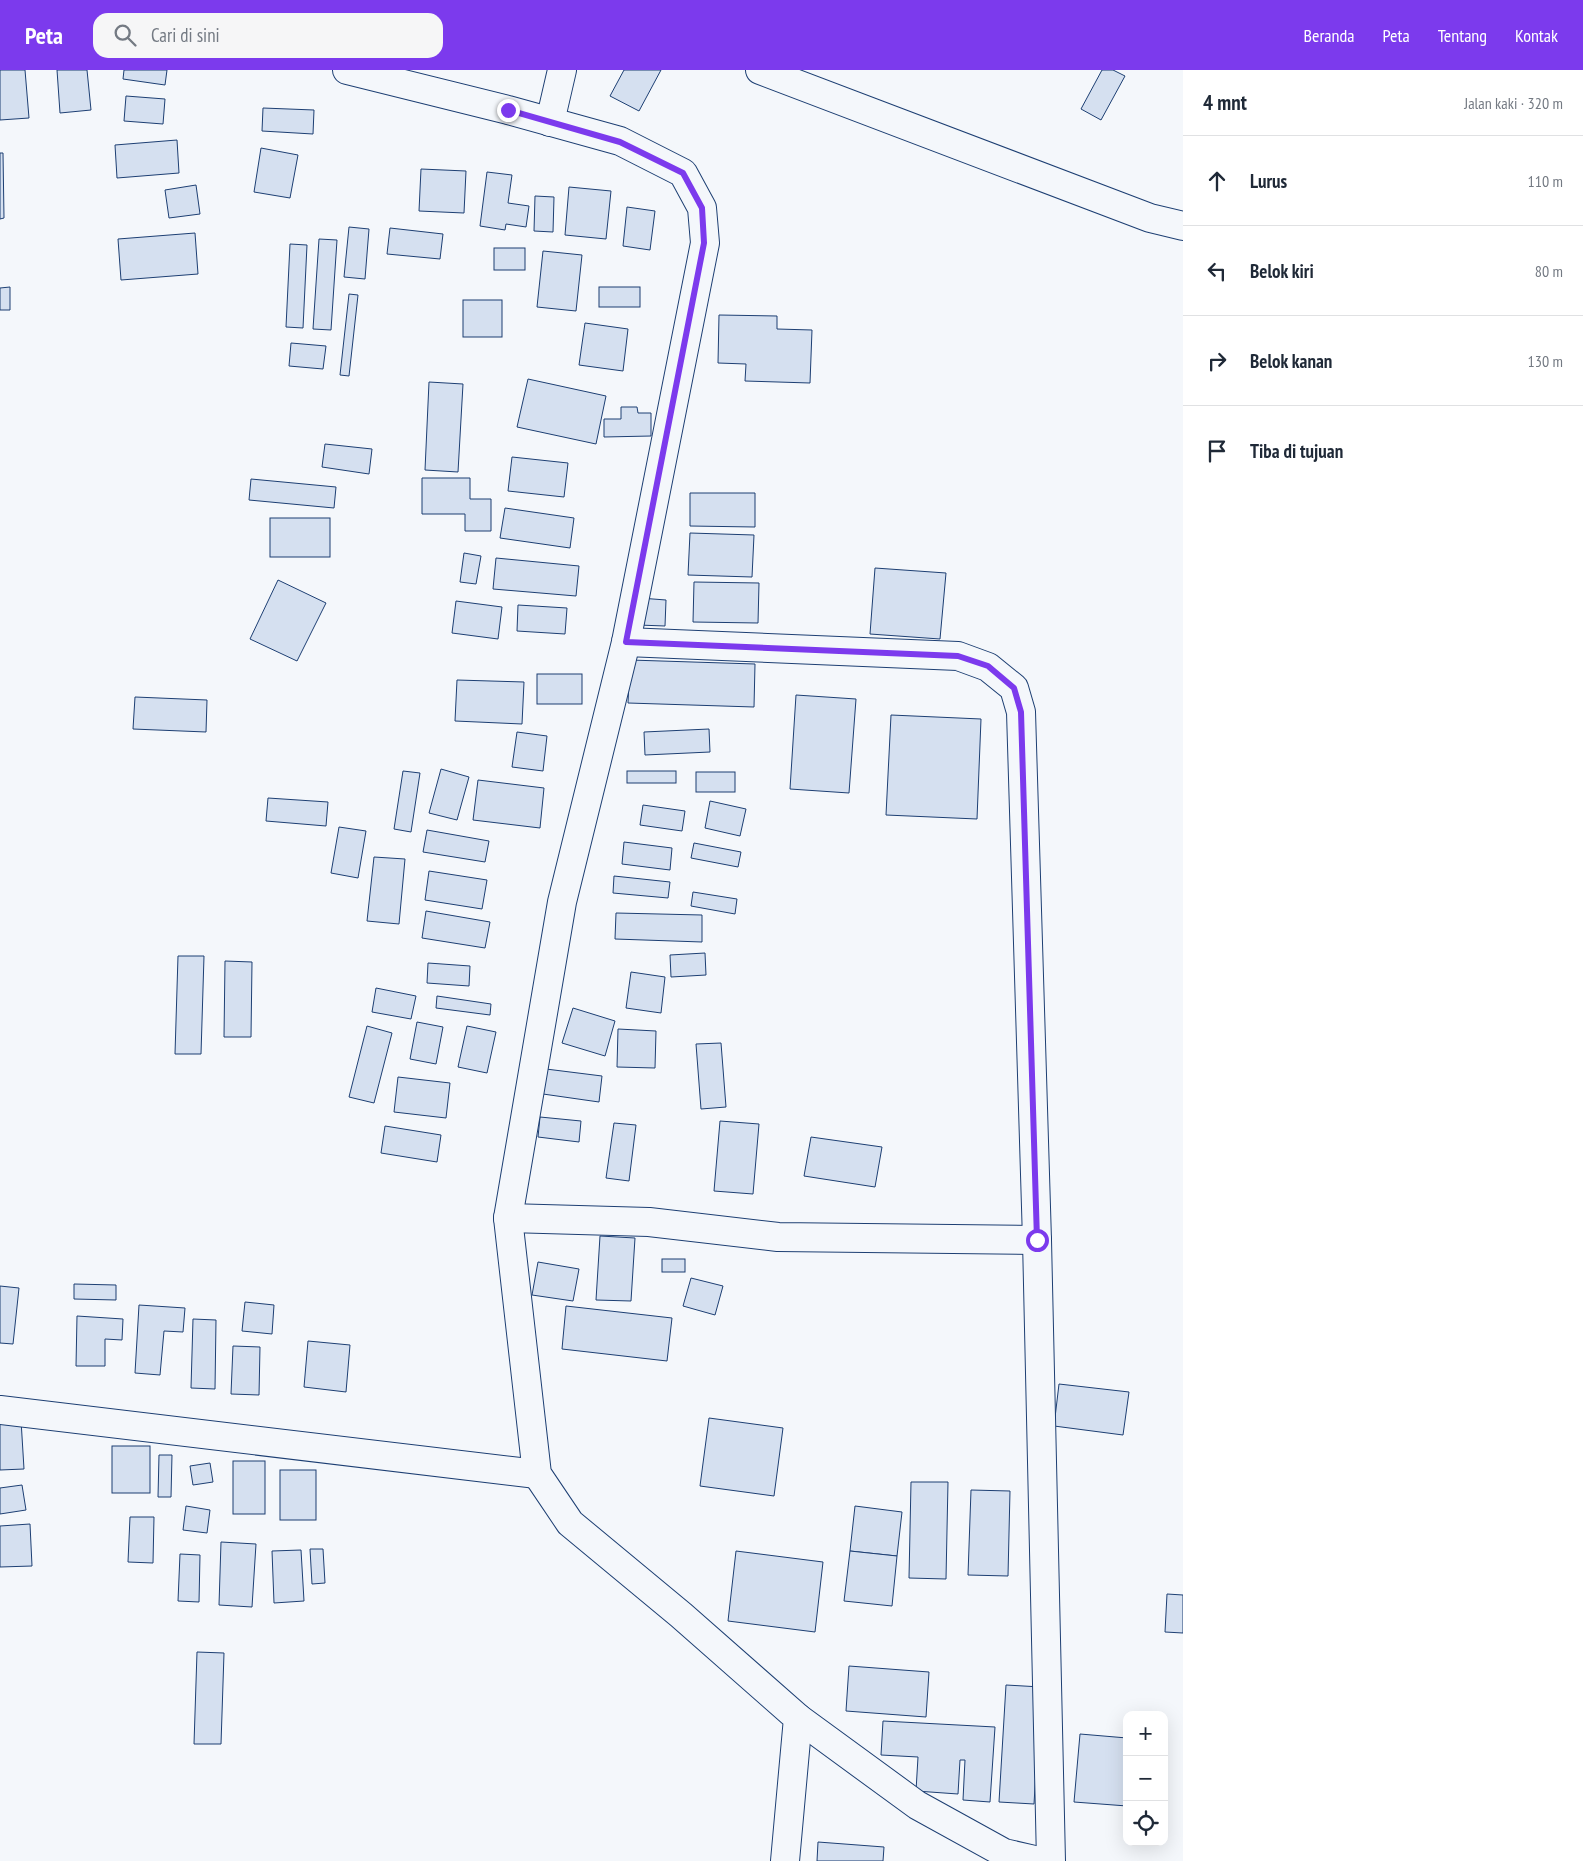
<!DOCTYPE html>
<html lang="id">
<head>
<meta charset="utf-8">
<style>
  :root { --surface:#fff; --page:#f6f6f7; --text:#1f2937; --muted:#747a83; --line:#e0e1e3; --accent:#7c3aed }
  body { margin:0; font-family:"PT Sans Narrow",sans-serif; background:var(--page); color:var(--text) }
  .controls { position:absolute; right:15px; bottom:15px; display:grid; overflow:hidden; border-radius:10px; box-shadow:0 5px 20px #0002 }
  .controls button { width:45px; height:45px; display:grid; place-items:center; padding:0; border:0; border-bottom:1px solid var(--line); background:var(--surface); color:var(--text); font:25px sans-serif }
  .stop { position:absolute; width:15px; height:15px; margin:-11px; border:4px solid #7c3aed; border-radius:50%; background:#fff }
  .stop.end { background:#7c3aed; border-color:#fff; box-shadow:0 1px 5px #0008 }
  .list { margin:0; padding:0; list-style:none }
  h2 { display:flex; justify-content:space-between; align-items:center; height:65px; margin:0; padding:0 20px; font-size:21px }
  h2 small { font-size:16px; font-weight:400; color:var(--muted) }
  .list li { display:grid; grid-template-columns:32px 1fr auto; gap:15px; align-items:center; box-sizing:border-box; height:90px; padding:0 20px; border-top:1px solid var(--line) }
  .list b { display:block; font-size:19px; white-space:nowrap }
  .list em { font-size:16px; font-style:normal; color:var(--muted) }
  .icon { flex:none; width:28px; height:28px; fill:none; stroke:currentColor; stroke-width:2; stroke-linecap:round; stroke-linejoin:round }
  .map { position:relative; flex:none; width:1183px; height:1791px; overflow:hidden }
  header { display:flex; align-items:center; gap:30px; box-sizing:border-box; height:70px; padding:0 25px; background:var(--accent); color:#fff }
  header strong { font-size:24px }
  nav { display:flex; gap:28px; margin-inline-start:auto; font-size:18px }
  .search { width:350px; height:45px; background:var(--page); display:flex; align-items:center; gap:12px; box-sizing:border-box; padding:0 18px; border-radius:15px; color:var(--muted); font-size:19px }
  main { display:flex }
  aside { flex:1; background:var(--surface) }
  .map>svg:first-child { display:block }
</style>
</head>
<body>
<header>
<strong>Peta</strong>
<div class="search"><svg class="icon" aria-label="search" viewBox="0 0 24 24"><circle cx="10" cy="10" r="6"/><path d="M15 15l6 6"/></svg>Cari di sini</div>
<nav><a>Beranda</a><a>Peta</a><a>Tentang</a><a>Kontak</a></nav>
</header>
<main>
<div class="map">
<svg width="1183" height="1791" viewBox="0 0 1183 1791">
  <rect width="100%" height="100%" fill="#f4f7fb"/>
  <g fill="#d5e0f0" stroke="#1d3f73">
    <path d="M0 0H25L29 48 0 50Z"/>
    <path d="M57 0H87L91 40 60 43Z"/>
    <path d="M124 0H167L165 15 123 9Z"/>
    <path d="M624 0H661L639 41 610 26Z"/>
    <path d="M1102 0H1113L1125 6 1101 50 1081 39Z"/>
    <path d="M126 26 165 29 163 54 124 51Z"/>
    <path d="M263 38 314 40 313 64 262 61Z"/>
    <path d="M177 70 179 103 117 108 115 75Z"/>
    <path d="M261 78 298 85 290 128 254 122Z"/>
    <path d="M0 83H3L4 148 0 149Z"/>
    <path d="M421 99 466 101 464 143 419 141Z"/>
    <path d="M487 102 512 105 508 133 529 136 526 157 506 154 505 160 480 156Z"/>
    <path d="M196 115 200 144 169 148 165 120Z"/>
    <path d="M569 117 611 121 606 169 565 165Z"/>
    <path d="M535 126 554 127 553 162 534 161Z"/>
    <path d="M627 137 655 141 650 180 623 176Z"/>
    <path d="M349 157 369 159 365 209 344 207Z"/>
    <path d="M390 158 443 164 440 189 387 184Z"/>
    <path d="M195 163 198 204 121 210 118 169Z"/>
    <path d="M319 169 337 170 331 260 313 259Z"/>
    <path d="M290 174 307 175 303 258 286 257Z"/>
    <rect x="494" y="178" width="31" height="22"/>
    <path d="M543 181 582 185 576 241 537 237Z"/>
    <path d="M10 217V240H0V218Z"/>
    <rect x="599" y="217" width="41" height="20"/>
    <path d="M349 224 358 225 349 306 340 305Z"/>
    <rect x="463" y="230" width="39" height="37"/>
    <path d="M719 245 777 246V259L812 260 810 313 745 311 746 294 718 293Z"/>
    <path d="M585 253 628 259 623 301 579 295Z"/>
    <path d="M291 273 326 276 323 299 289 296Z"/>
    <path d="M528 309 606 326 596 374 517 357Z"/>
    <path d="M429 312 463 314 458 402 425 400Z"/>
    <path d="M621 337H637L638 343H651V366L604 367V349H621Z"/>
    <path d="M325 374 372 379 369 404 322 397Z"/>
    <path d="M512 387 568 393 564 427 508 421Z"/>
    <path d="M422 408H470V429H491V461H465V444H422Z"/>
    <path d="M251 409 336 417 334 438 249 430Z"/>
    <path d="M690 423H755V457L690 456Z"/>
    <path d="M505 438 574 448 570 478 500 468Z"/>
    <rect x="270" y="448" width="60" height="39"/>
    <path d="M690 463 754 465 752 507 688 505Z"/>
    <path d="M464 483 481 486 476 514 460 512Z"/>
    <path d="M496 488 579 496 576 526 493 519Z"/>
    <path d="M875 498 946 503 940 569 870 564Z"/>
    <path d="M278 510 326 533 297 591 250 569Z"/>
    <path d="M694 512 759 513 758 553 693 552Z"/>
    <path d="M640 528 666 530 665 556 638 555Z"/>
    <path d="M456 531 502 537 498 569 452 563Z"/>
    <path d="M518 535 567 538 565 564 517 561Z"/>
    <path d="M630 590 755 594 754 637 628 633Z"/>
    <rect x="537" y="604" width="45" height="30"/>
    <path d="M457 610 524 612 522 654 455 651Z"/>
    <path d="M796 625 856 629 849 723 790 719Z"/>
    <path d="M135 627 207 630 206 662 133 659Z"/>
    <path d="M891 645 981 649 977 749 886 745Z"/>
    <path d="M709 659 710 682 645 685 644 662Z"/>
    <path d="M517 662 547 666 543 701 512 697Z"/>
    <path d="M441 699 469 707 457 750 429 743Z"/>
    <path d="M403 701 420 703 411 762 394 759Z"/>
    <rect x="627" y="701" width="49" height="12"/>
    <rect x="696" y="702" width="39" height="20"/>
    <path d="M478 710 544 718 540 758 473 750Z"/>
    <path d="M268 728 328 732 326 756 266 751Z"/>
    <path d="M710 731 746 739 740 766 705 758Z"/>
    <path d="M643 735 685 741 682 761 640 755Z"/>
    <path d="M339 757 366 761 358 808 331 803Z"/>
    <path d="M427 760 489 771 485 792 423 782Z"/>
    <path d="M624 772 672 778 670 800 622 794Z"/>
    <path d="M694 773 741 782 738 797 691 788Z"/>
    <path d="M374 787 405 789 399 854 367 851Z"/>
    <path d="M429 801 487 810 482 839 425 830Z"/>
    <path d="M614 806 670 812 668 828 613 823Z"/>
    <path d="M693 822 737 829 735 844 691 836Z"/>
    <path d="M426 841 490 852 485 878 422 868Z"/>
    <path d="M616 843 702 845V872L615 869Z"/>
    <path d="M705 883 706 905 671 907 670 885Z"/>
    <path d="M178 886H204L201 984H175Z"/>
    <path d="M225 891 252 892 251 967H224Z"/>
    <path d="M428 893 470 896 469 916 427 913Z"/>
    <path d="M631 902 665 907 661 943 626 938Z"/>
    <path d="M376 918 416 926 411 949 372 942Z"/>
    <path d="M437 926 491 934 490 945 436 938Z"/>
    <path d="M573 938 615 951 605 986 562 973Z"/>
    <path d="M417 952 443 957 436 994 410 989Z"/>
    <path d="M367 956 392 963 374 1033 349 1027Z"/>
    <path d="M467 956 496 962 487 1003 458 997Z"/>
    <path d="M618 959 656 961 655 998 617 997Z"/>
    <path d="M721 973 726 1037 701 1039 696 974Z"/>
    <path d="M546 999 602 1006 599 1032 543 1024Z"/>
    <path d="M398 1007 450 1013 446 1048 394 1042Z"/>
    <path d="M540 1047 581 1051 579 1072 538 1067Z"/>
    <path d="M720 1051 759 1054 753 1124 714 1121Z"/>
    <path d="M614 1053 636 1055 629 1111 606 1108Z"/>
    <path d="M385 1056 441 1065 437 1092 381 1083Z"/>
    <path d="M811 1067 882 1077 875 1117 804 1106Z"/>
    <path d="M600 1166 635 1168 631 1231 596 1230Z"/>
    <rect x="662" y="1189" width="23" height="13"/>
    <path d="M538 1192 579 1199 573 1231 532 1225Z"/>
    <path d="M691 1208 723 1216 715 1245 683 1236Z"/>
    <path d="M74 1214 116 1215V1230L74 1229Z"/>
    <path d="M0 1216 19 1218 13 1274 0 1273Z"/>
    <path d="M245 1232 274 1235 272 1264 242 1261Z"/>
    <path d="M139 1235 185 1238 183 1262 164 1261 160 1305 135 1303Z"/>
    <path d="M566 1236 672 1248 667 1291 562 1279Z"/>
    <path d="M77 1246 123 1249 122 1270 105 1269V1296H76Z"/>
    <path d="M193 1249 216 1250 215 1319 191 1318Z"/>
    <path d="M308 1271 350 1275 346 1322 304 1317Z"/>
    <path d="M233 1276 260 1277 259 1325 231 1324Z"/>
    <path d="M1059 1314 1129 1322 1123 1365 1054 1356Z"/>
    <path d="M709 1348 783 1358 774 1426 700 1416Z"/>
    <path d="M21 1350 24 1399 0 1400V1351Z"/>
    <rect x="112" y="1376" width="38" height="47"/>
    <path d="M159 1385H172L171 1427H158Z"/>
    <rect x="233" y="1391" width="32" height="53"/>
    <path d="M210 1393 213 1412 193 1415 190 1396Z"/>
    <rect x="280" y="1400" width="36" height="50"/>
    <path d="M911 1412H948L946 1509 909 1508Z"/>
    <path d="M22 1415 26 1440 0 1444V1418Z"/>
    <path d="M971 1420 1010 1421 1008 1506 968 1505Z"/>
    <path d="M186 1436 210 1440 207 1463 183 1460Z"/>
    <path d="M855 1436 902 1442 897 1486 850 1481Z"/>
    <path d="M130 1447H154L153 1493 128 1492Z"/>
    <path d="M30 1454 32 1496 0 1497V1456Z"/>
    <path d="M221 1472 256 1474 252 1537 219 1535Z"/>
    <path d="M310 1479H323L325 1513 312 1514Z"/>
    <path d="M301 1480 304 1531 274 1533 272 1481Z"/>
    <path d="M736 1481 823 1492 815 1562 728 1551Z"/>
    <path d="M850 1481 897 1486 892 1536 844 1531Z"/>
    <path d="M180 1484 200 1485 199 1532 178 1531Z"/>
    <path d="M1167 1524 1183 1525V1563L1165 1562Z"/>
    <path d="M197 1582 224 1583 221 1674H194Z"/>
    <path d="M849 1596 929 1602 926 1647 846 1641Z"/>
    <path d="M1006 1615 1041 1617 1034 1734 999 1732Z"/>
    <path d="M883 1651 995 1657 990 1732 963 1730 965 1690H960L958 1724 916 1721 918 1687 881 1685Z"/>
    <path d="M1080 1664 1127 1668V1736L1074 1732Z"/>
    <path d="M818 1772 884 1777 883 1791H817Z"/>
  </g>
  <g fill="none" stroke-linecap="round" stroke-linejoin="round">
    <g stroke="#1d3f73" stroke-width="30">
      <g id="minor">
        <path d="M347 0 508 40 620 71 683 103 702 138 705 173 626 572 562 832 508 1148 537 1404 570 1453 681 1545 798 1648 785 1791"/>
        <path d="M760 0 1150 148 1183 156"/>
        <path d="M550 52 562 0"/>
        <path d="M626 572 958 586 988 597 1014 618 1021 642 1037 1170 1051 1791"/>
        <path d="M508 1148 649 1152 778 1167 1037 1170"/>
        <path d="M0 1340 537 1404"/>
        <path d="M798 1648 917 1735 1004 1783 1039 1791"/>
      </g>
    </g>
    <use href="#minor" stroke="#f4f7fb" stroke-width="28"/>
  </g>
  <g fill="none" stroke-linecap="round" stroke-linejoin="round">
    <path stroke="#7c3aed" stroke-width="6" d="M508 40 620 72 683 103 702 138 704 173 626 572 958 586 988 596 1014 618 1021 642 1037 1170"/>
  </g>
</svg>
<div class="controls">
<button>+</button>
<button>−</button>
<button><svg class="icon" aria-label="locate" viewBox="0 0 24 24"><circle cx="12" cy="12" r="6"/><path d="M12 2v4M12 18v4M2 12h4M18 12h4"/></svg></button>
</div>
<div class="stop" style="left:1037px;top:1170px"></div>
<div class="stop end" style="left:508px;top:40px"></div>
</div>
<aside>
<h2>4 mnt<small>Jalan kaki · 320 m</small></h2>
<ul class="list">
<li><svg class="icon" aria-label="ahead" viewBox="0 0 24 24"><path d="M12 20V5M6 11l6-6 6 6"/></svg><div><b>Lurus</b></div><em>110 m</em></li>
<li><svg class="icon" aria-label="left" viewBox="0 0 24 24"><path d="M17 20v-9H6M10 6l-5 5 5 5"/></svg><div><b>Belok kiri</b></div><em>80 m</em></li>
<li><svg class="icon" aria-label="right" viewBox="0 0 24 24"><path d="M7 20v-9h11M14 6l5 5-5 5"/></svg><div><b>Belok kanan</b></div><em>130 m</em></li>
<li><svg class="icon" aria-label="arrive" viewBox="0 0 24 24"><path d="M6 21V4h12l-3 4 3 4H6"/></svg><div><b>Tiba di tujuan</b></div></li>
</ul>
</aside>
</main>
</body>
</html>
